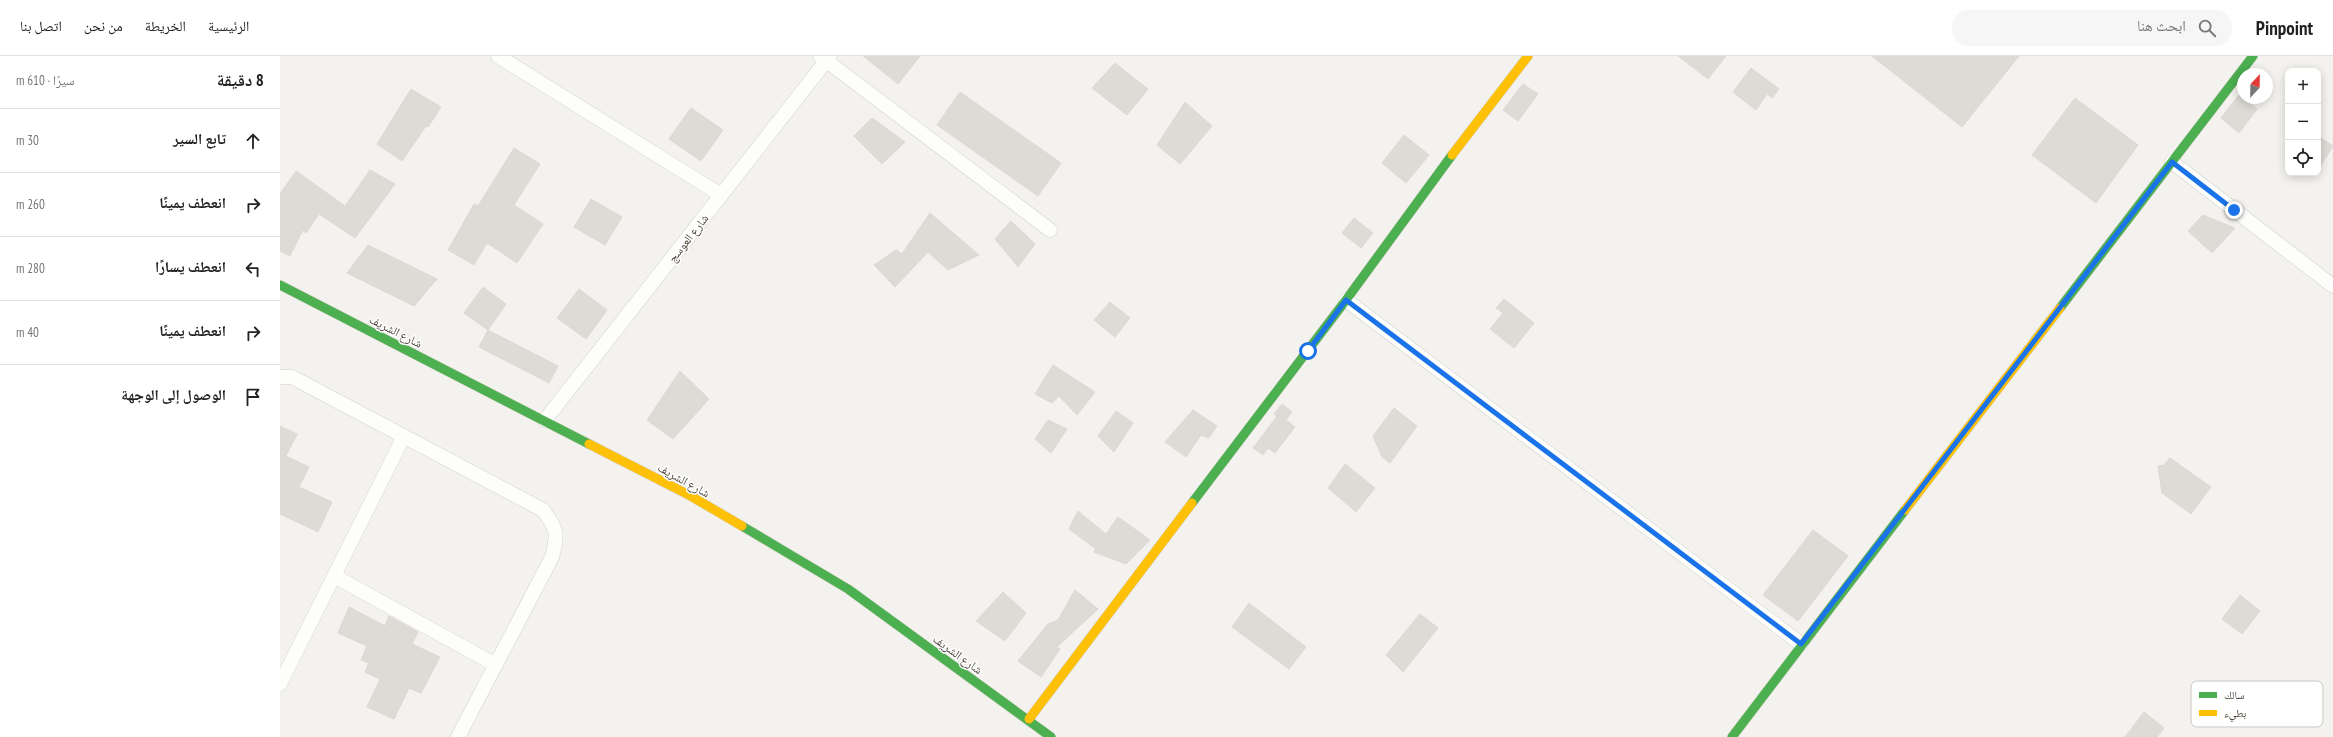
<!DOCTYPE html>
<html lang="ar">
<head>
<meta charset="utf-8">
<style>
  :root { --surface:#fff; --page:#f6f6f6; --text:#222; --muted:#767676; --line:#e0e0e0 }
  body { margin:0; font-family:"PT Sans Narrow","Noto Naskh Arabic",sans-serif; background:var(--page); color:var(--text); direction:rtl }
  .controls { position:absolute; right:12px; top:12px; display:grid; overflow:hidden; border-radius:8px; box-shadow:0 2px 10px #0003 }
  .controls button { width:36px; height:36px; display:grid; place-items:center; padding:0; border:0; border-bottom:1px solid var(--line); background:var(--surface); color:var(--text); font:20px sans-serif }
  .compass { position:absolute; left:1957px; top:12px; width:36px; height:36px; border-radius:50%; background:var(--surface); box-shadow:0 2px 10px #0003; rotate:22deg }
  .stop { position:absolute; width:12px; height:12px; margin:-9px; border:3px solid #1a73e8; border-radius:50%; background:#fff }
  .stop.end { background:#1a73e8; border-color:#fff; box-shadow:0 1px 4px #0008 }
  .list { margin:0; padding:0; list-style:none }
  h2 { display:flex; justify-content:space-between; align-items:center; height:52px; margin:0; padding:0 16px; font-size:17px }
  h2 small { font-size:13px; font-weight:400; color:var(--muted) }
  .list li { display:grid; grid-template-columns:26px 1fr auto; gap:12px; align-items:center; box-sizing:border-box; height:64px; padding:0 16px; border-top:1px solid var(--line) }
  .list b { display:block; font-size:15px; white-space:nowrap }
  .list em { font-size:13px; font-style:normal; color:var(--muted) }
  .icon { flex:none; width:22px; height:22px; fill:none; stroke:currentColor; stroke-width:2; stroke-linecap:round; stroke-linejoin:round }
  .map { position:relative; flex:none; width:2053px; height:681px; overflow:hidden; direction:ltr }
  header { display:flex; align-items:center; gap:24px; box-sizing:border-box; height:56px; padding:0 20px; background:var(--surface); border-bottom:1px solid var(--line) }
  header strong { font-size:19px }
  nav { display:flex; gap:22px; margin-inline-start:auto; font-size:14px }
  .search { width:280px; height:36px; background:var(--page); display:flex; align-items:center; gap:10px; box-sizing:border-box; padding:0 14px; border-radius:16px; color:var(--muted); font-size:15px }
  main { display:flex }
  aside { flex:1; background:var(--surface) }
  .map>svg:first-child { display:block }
</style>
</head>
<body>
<header>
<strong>Pinpoint</strong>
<div class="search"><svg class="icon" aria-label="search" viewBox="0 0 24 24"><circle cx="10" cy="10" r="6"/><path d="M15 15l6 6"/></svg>ابحث هنا</div>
<nav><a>الرئيسية</a><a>الخريطة</a><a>من نحن</a><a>اتصل بنا</a></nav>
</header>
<main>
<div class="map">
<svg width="2053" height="681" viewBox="0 0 2053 681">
  <rect width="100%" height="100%" fill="#f4f2ee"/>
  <g fill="#dedbd6" stroke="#dcd9d4">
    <path d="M583 0H640L618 28Z"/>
    <path d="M1398 0H1446L1428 23Z"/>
    <path d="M1592 0H1739L1682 71Z"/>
    <path d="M835 7 868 33 847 59 812 32Z"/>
    <path d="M1471 12 1499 33 1492 42 1487 38 1476 54 1453 36Z"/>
    <path d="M1243 28 1258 38 1238 65 1223 54Z"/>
    <path d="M131 33 161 51 148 71 146 70 122 105 97 88Z"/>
    <path d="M680 36 781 107 758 140 657 69Z"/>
    <path d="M1959 39 1977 53 1959 77 1941 62Z"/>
    <path d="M1795 42 1858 89 1816 147 1752 99Z"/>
    <path d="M905 46 932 70 900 108 877 89Z"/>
    <path d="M411 52 443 74 421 105 389 83Z"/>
    <path d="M592 62 625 86 602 108 574 80Z"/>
    <path d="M1124 79 1149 99 1126 127 1102 107Z"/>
    <path d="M2038 80 2053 90 2038 114Z"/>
    <path d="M234 92 260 108 234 149 263 168 237 207 207 187 194 209 168 194 194 148 198 150Z"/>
    <path d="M90 114 115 128 75 182 39 158 26 177 23 174 10 200 0 195V138L16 115 65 150Z"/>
    <path d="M311 143 342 161 325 189 294 171Z"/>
    <path d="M650 157 699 199 668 214 648 196 615 231 594 209 616 194 622 198Z"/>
    <path d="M1923 159 1955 172 1932 197 1908 175Z"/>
    <path d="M1074 162 1093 177 1081 192 1062 177Z"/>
    <path d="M731 165 755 188 738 211 715 183Z"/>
    <path d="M88 189 157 223 134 250 67 217Z"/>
    <path d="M203 231 226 248 208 274 184 257Z"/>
    <path d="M299 233 327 254 306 283 277 262Z"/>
    <path d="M1224 243 1254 267 1234 292 1210 273 1223 257 1216 252Z"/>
    <path d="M830 246 850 262 835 281 814 264Z"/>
    <path d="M208 274 278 310 269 327 199 291Z"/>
    <path d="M773 309 815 336 797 359 779 340 772 347 755 338Z"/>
    <path d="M400 315 429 343 393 383 367 364Z"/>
    <path d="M1002 348 1012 356 1006 364 1015 371 995 397 988 392 983 399 973 392 997 360 994 358Z"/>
    <path d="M1114 352 1137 370 1110 407 1102 401 1093 380Z"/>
    <path d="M913 354 937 370 929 382 921 379 906 401 885 386Z"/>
    <path d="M836 355 853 367 834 396 818 380Z"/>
    <path d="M768 364 787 373 771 397 755 383Z"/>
    <path d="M0 370 17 378 6 400 29 411 19 431 52 446 38 476 0 458Z"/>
    <path d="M1890 402 1931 431 1911 458 1882 437 1878 410 1884 409Z"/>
    <path d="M1065 408 1095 432 1076 456 1048 432Z"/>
    <path d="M798 455 826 478 838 461 870 484 846 508 814 496 816 493 789 473Z"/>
    <path d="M1533 474 1568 500 1518 565 1483 539Z"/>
    <path d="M795 534 818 553 777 591 780 593 761 621 738 605 768 568 778 564Z"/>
    <path d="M723 536 746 557 725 585 696 565Z"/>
    <path d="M1960 539 1980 555 1962 578 1942 563Z"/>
    <path d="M969 547 1026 591 1009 613 952 571Z"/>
    <path d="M69 551 105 570 109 560 138 576 132 588 160 601 141 637 129 632 114 663 87 651 100 623 85 616 89 607 81 604 87 590 58 577Z"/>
    <path d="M1140 558 1158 572 1123 616 1106 599Z"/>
    <path d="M1864 656 1884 672 1877 681H1845Z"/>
  </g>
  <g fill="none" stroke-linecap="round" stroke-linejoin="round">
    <g stroke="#d2d0cb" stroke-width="15">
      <g id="street">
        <path d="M218 0 441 139"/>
        <path d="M540 0 770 174"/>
        <path d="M1892 106 2053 230"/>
        <path d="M1066 244 1521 588"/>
        <path d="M0 321H12L263 454C278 474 278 478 272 501L178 681"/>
        <path d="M265 364 550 0"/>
        <path d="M54 520 216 609"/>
        <path d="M0 628 124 380"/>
      </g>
    </g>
    <g stroke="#d3cfc5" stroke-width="10">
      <g id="fast">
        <path d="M0 229 309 388"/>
        <path d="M1780 252 1973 0"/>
        <path d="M912 447 1066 244 1172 99"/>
        <path d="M462 470 568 533 771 681"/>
        <path d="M1452 681 1625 454"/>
      </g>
    </g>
    <g stroke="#d3cfc5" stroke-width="10">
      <g id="slow">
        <path d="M1172 99 1248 0"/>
        <path d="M309 388 409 439 462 470"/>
        <path d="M1625 454 1780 252"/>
        <path d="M749 663 912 447"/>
      </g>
    </g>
    <use href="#street" stroke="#fdfdfc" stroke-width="14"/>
    <use href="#fast" stroke="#4caf50" stroke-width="9"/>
    <use href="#slow" stroke="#ffc107" stroke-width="9"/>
  </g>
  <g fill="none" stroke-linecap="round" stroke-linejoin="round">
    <path stroke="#1a73e8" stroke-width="5" d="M1028 295 1066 244 1521 588 1892 106 1954 154"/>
  </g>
  <g text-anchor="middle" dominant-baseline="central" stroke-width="3" stroke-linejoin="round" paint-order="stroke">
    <g font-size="12" fill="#4b4439" stroke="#fff">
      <text transform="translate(408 182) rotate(-52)">شارع العوسج</text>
      <text transform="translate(116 275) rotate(27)">شارع الشريف</text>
      <text transform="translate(404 424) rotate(29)">شارع الشريف</text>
      <text transform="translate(678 598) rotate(36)">شارع الشريف</text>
    </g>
  </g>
  <rect x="1911" y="625" width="132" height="46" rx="6" fill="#fff" stroke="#c9c7c4" stroke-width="1"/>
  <rect x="1919" y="636" width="18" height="6" fill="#4caf50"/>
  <rect x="1919" y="654" width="18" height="6" fill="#ffc107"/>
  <g font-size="11" fill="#4b4439">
    <text x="1944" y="643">سالك</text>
    <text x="1944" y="661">بطيء</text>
  </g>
</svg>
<div class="controls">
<button>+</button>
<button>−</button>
<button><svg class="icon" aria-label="locate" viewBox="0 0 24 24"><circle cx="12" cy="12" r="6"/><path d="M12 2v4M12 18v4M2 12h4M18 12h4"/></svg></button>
</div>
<svg class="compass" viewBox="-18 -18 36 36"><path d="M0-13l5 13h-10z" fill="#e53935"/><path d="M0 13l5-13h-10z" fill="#767676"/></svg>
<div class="stop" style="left:1028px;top:295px"></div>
<div class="stop end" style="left:1954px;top:154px"></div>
</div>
<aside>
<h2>8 دقيقة<small>سيرًا · 610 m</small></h2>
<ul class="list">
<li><svg class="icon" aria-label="ahead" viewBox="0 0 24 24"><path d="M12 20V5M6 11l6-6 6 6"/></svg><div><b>تابع السير</b></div><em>30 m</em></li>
<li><svg class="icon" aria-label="right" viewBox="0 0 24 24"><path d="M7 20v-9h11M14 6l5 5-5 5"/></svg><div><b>انعطف يمينًا</b></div><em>260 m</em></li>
<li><svg class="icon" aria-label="left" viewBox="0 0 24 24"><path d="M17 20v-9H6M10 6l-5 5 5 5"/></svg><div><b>انعطف يسارًا</b></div><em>280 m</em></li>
<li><svg class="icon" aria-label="right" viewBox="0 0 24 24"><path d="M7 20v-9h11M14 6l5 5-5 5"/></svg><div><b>انعطف يمينًا</b></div><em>40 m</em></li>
<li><svg class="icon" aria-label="arrive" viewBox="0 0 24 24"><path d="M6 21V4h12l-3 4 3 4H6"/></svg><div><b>الوصول إلى الوجهة</b></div></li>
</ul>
</aside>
</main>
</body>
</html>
